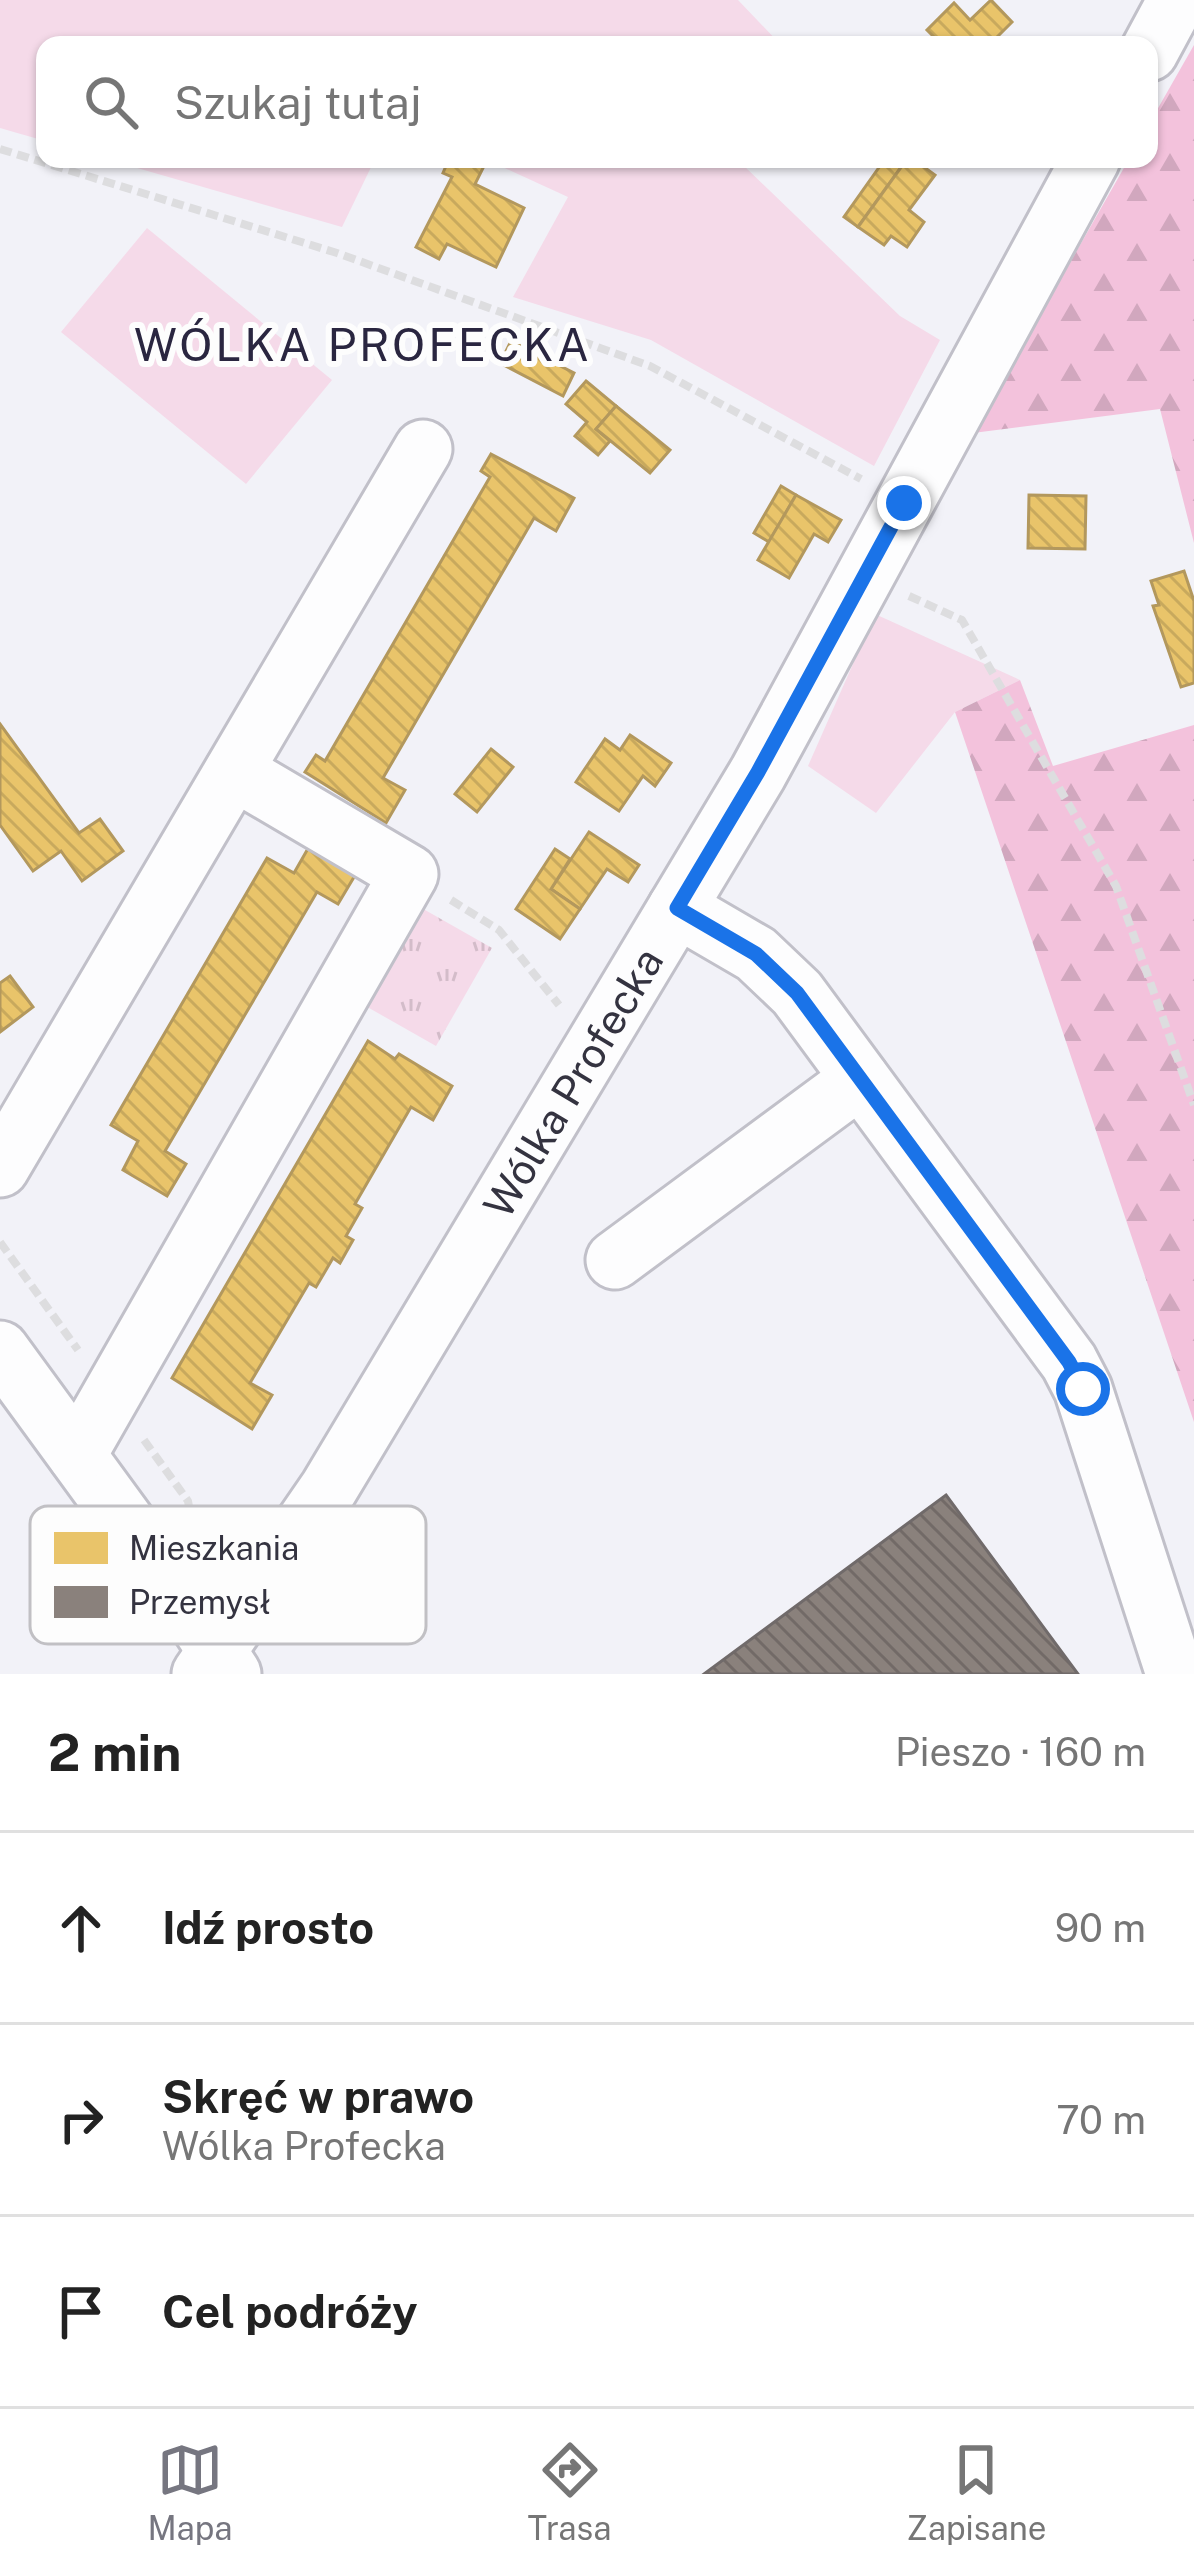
<!DOCTYPE html>
<html lang="pl">
<head>
<meta charset="utf-8">
<style>
  :root { --surface:#fff; --page:#f2f2f2; --text:#222; --muted:#767676; --line:#e0e0e0; --accent:#767680 }
  body { margin:0; font-family:"Public Sans",sans-serif; background:var(--page); color:var(--text) }
  .stop { position:absolute; width:36px; height:36px; margin:-27px; border:9px solid #1a73e8; border-radius:50%; background:#fff }
  .stop.end { background:#1a73e8; border-color:#fff; box-shadow:0 3px 12px #0008 }
  .list { margin:0; padding:0; list-style:none }
  h2 { display:flex; justify-content:space-between; align-items:center; height:156px; margin:0; padding:0 48px; font-size:51px }
  h2 small { font-size:39px; font-weight:400; color:var(--muted) }
  .list li { display:grid; grid-template-columns:78px 1fr auto; gap:36px; align-items:center; box-sizing:border-box; height:192px; padding:0 48px; border-top:3px solid var(--line) }
  .list b { display:block; font-size:45px; white-space:nowrap }
  .list p { margin:0; font-size:39px; white-space:nowrap; color:var(--muted) }
  .list em { font-size:39px; font-style:normal; color:var(--muted) }
  .icon { flex:none; width:66px; height:66px; fill:none; stroke:currentColor; stroke-width:2; stroke-linecap:round; stroke-linejoin:round }
  .map { position:relative; flex:none; width:1194px; height:1674px; overflow:hidden }
  .search { position:absolute; background:var(--surface); box-shadow:0 3px 9px #0004; left:36px; right:36px; top:36px; height:132px; display:flex; align-items:center; gap:30px; box-sizing:border-box; padding:0 42px; border-radius:24px; color:var(--muted); font-size:45px }
  .sheet { height:732px; background:var(--surface) }
  nav { display:flex; justify-content:space-around; align-items:center; box-sizing:border-box; height:168px; border-top:3px solid var(--line); background:var(--surface); font-size:33px; color:var(--muted) }
  nav a { display:grid; justify-items:center; gap:6px }
  nav .on { color:var(--accent) }
  .map>svg:first-child { display:block }
</style>
</head>
<body>
<div class="map">
<svg width="1194" height="1674" viewBox="0 0 1194 1674">
  <defs>
    <pattern id="forest-firs" width="22" height="20" patternUnits="userSpaceOnUse" patternTransform="scale(3)"><rect width="22" height="20" fill="#f3c2dc"/><path d="M5 1l3.5 6h-7zM16 11l3.5 6h-7z" fill="#d1a7be"/></pattern>
    <pattern id="park-tufts" width="24" height="20" patternUnits="userSpaceOnUse" patternTransform="scale(3)"><rect width="24" height="20" fill="#f5dae9"/><path d="M3 7l-1-3M5 7V3M7 7l1-3M15 17l-1-3M17 17v-4M19 17l1-3" fill="none" stroke="#d3bcc9"/></pattern>
    <pattern id="homes-back-hatch" width="6" height="6" patternUnits="userSpaceOnUse" patternTransform="scale(3)"><rect width="6" height="6" fill="#e9c46a"/><path d="M-1 5l2 2M0 0l6 6M5-1l2 2" fill="none" stroke="#c8a95d"/></pattern>
    <pattern id="industry-back-hatch" width="6" height="6" patternUnits="userSpaceOnUse" patternTransform="scale(3)"><rect width="6" height="6" fill="#8a817c"/><path d="M-1 5l2 2M0 0l6 6M5-1l2 2" fill="none" stroke="#726a67"/></pattern>
  </defs>
  <rect width="100%" height="100%" fill="#f2f2f8"/>
  <g fill="#f5dae9">
    <path d="M0 0H738L781 45H45V141L0 128Z"/>
    <path d="M106 159H375L342 227Z"/>
    <path d="M485 159H747L743 165 900 316 940 340 874 466 651 340 513 297 568 197Z"/>
    <path d="M147 228 332 380 246 484 61 332Z"/>
    <path d="M875 614 1020 680 955 712 876 813 808 766Z"/>
  </g>
  <g fill="url(#forest-firs)">
    <path d="M1194 45V543L1160 409 973 433 1129 159H1149V124Z"/>
    <path d="M1020 680 1053 766 1194 725V1422L955 712Z"/>
  </g>
  <path fill="url(#park-tufts)" d="M418 906 492 948 436 1046 362 1004Z"/>
  <g fill="url(#homes-back-hatch)" stroke="#b3985d" stroke-width="3">
    <path d="M991 0 1012 22 989 45H942L927 30 954 3 970 20Z"/>
    <path d="M449 159H469L484 166 475 184 524 208 496 267 447 244 439 259 416 247 452 177 443 173Z"/>
    <path d="M885 159H907L858 227 844 217Z"/>
    <path d="M907 159H913L935 175 909 210 924 222 907 247 891 236 884 245 858 227Z"/>
    <path d="M511 341 574 373 563 396 500 363Z"/>
    <path d="M586 381 616 406 596 429 610 441 598 455 575 436 587 422 566 404Z"/>
    <path d="M616 406 670 450 650 473 596 429Z"/>
    <path d="M491 454 574 498 556 531 534 518 383 778 405 790 386 823 305 772 316 755 325 761 490 477 481 471Z"/>
    <path d="M781 486 796 495 769 542 754 533Z"/>
    <path d="M796 495 841 520 828 542 814 534 789 578 758 560Z"/>
    <path d="M1029 495 1086 496 1085 549 1028 548Z"/>
    <path d="M1184 571 1194 601V683L1181 687 1153 606 1159 605 1151 581Z"/>
    <path d="M0 724 79 833 100 819 123 851 82 881 61 851 33 871 0 825Z"/>
    <path d="M630 735 671 763 655 786 643 776 619 811 576 782 605 739 620 750Z"/>
    <path d="M491 749 513 767 477 812 455 794Z"/>
    <path d="M589 832 639 865 628 882 607 869 580 909 551 889Z"/>
    <path d="M310 845 357 872 338 904 317 892 165 1151 186 1164 167 1196 123 1170 138 1141 111 1125 267 858 294 873Z"/>
    <path d="M555 849 570 859 551 889 580 909 560 939 516 909Z"/>
    <path d="M10 976 33 1007 0 1032V983Z"/>
    <path d="M368 1041 395 1059 399 1054 452 1086 433 1120 411 1107 355 1204 362 1208 346 1236 353 1240 340 1263 333 1258 316 1287 309 1283 250 1383 272 1395 252 1429 172 1378Z"/>
  </g>
  <path fill="url(#industry-back-hatch)" stroke="#706a6a" stroke-width="3" d="M946 1495 1078 1674H704Z"/>
  <g fill="none" stroke-linecap="round" stroke-linejoin="round">
    <g stroke="#c1c0c9" stroke-width="63">
      <g id="minor">
        <path d="M1149 52 1177 0"/>
        <path d="M677 908 756 954 797 993 1069 1362 1083 1389 1175 1674"/>
        <path d="M0 1168 423 449"/>
        <path d="M615 1260 860 1079"/>
        <path d="M0 1350 192 1613 232 1674"/>
        <path d="M77 1455 409 874 234 771"/>
        <path id="s1" d="M201 1674 329 1488 758 773 1091 159"/>
      </g>
    </g>
    <g stroke="#dddddf" stroke-width="8" stroke-dasharray="12 6" stroke-linecap="butt">
      <path d="M0 149 337 253 650 366 861 479"/>
      <path d="M909 596 962 620 1116 886 1194 1105"/>
      <path d="M451 900 499 930 559 1005"/>
      <path d="M0 1242 78 1350"/>
      <path d="M144 1440 188 1501 191 1518"/>
    </g>
    <use href="#minor" stroke="#fdfdfe" stroke-width="57"/>
  </g>
  <g fill="none" stroke-linecap="round" stroke-linejoin="round">
    <path stroke="#1a73e8" stroke-width="15" d="M904 503 758 772 677 908 756 954 797 993 1069 1362 1083 1389"/>
  </g>
  <g text-anchor="middle" dominant-baseline="central" stroke-width="12" stroke-linejoin="round" paint-order="stroke">
    <g font-size="42" fill="#343340" stroke="#fdfdfd">
      <text stroke="none"><textPath href="#s1" startOffset="699">Wólka Profecka</textPath></text>
    </g>
    <g font-size="45" letter-spacing="3" fill="#2a2640" stroke="#fdfdfd">
      <text x="363" y="344">WÓLKA PROFECKA</text>
    </g>
  </g>
  <rect x="30" y="1506" width="396" height="138" rx="18" fill="#fdfdfd" stroke="#c1c0c4" stroke-width="3"/>
  <rect x="54" y="1532" width="54" height="32" fill="#e9c46a"/>
  <rect x="54" y="1586" width="54" height="32" fill="#8a817c"/>
  <g font-size="33" fill="#343340">
    <text x="129" y="1560">Mieszkania</text>
    <text x="129" y="1614">Przemysł</text>
  </g>
</svg>
<div class="stop" style="left:1083px;top:1389px"></div>
<div class="stop end" style="left:904px;top:503px"></div>
<div class="search"><svg class="icon" aria-label="search" viewBox="0 0 24 24"><circle cx="10" cy="10" r="6"/><path d="M15 15l6 6"/></svg>Szukaj tutaj</div>
</div>
<section class="sheet">
<h2>2 min<small>Pieszo · 160 m</small></h2>
<ul class="list">
<li><svg class="icon" aria-label="ahead" viewBox="0 0 24 24"><path d="M12 20V5M6 11l6-6 6 6"/></svg><div><b>Idź prosto</b></div><em>90 m</em></li>
<li><svg class="icon" aria-label="right" viewBox="0 0 24 24"><path d="M7 20v-9h11M14 6l5 5-5 5"/></svg><div><b>Skręć w prawo</b><p>Wólka Profecka</p></div><em>70 m</em></li>
<li><svg class="icon" aria-label="arrive" viewBox="0 0 24 24"><path d="M6 21V4h12l-3 4 3 4H6"/></svg><div><b>Cel podróży</b></div></li>
</ul>
</section>
<nav>
<a class="on"><svg class="icon" aria-label="map" viewBox="0 0 24 24"><path d="M3 6l6-2 6 2 6-2v14l-6 2-6-2-6 2zM9 4v14M15 6v14"/></svg>Mapa</a>
<a><svg class="icon" aria-label="directions" viewBox="0 0 24 24"><path d="M12 3l9 9-9 9-9-9zM9 14v-3h6M13 9l2 2-2 2"/></svg>Trasa</a>
<a><svg class="icon" aria-label="saved" viewBox="0 0 24 24"><path d="M7 4h10v16l-5-4-5 4z"/></svg>Zapisane</a>
</nav>
</body>
</html>
